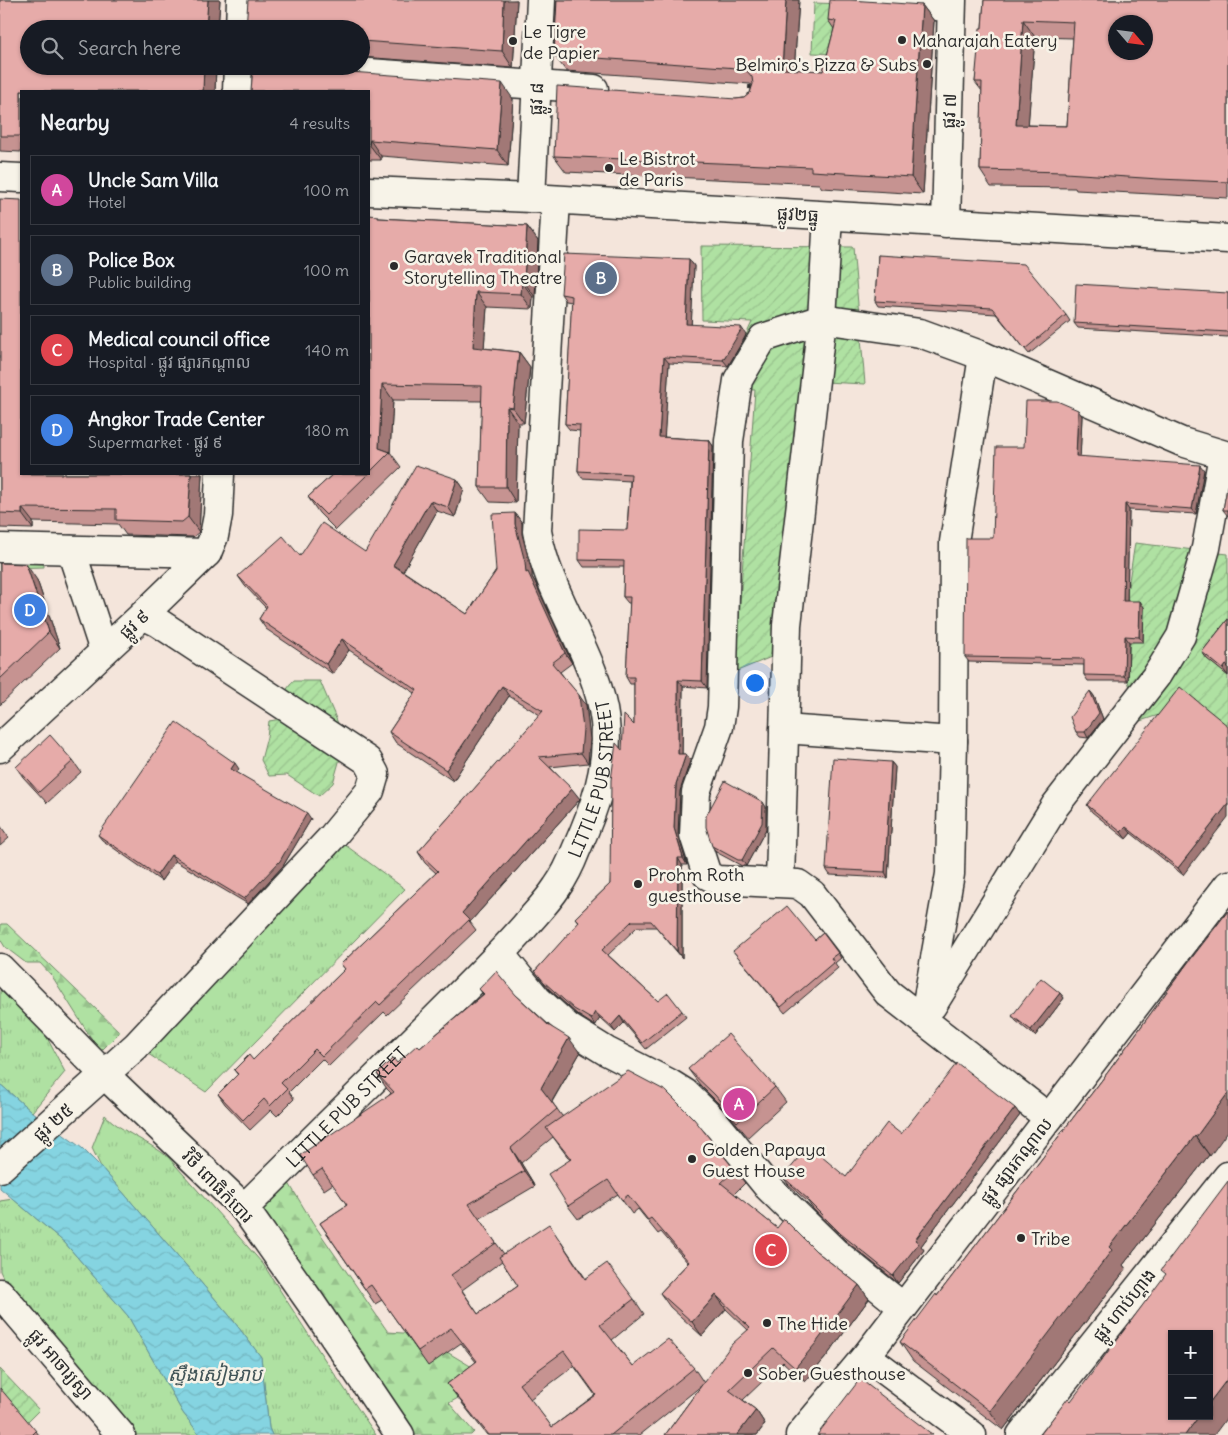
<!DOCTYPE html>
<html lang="en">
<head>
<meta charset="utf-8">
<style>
  :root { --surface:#171b24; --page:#242831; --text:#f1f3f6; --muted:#9ea1a6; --line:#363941; --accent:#98999b }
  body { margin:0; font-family:Delius,"Noto Sans Khmer",sans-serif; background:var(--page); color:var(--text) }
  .controls { position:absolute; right:15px; bottom:15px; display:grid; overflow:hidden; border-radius:0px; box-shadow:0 1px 4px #0004 }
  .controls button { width:45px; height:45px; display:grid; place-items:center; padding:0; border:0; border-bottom:1px solid var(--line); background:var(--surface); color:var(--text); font:25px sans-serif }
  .compass { position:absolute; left:1108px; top:15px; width:45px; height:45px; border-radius:50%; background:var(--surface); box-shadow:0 1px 4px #0004; rotate:118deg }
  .you { position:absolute; left:754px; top:682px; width:18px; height:18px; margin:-12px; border:4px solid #fff; border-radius:50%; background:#1a73e8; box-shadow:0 0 0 8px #1a73e833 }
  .badge { display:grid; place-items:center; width:32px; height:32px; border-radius:50%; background:var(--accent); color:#fff; font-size:16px; font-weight:700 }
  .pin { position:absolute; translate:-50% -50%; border:2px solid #fff; box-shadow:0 1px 5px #0006 }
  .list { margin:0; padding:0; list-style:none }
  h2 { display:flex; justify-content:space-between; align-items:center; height:65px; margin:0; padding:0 20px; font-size:21px }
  h2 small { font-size:16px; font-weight:400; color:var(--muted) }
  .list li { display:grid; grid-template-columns:32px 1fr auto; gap:15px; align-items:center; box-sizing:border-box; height:70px; margin:0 10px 10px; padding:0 10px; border:1px solid var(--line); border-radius:0px }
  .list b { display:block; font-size:19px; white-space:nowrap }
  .list p { margin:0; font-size:16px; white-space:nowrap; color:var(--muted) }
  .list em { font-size:16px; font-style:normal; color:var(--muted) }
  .icon { flex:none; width:28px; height:28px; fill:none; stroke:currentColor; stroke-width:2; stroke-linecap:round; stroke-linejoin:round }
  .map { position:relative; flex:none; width:1228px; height:1435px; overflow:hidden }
  .search { position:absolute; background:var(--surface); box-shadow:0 1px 4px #0004; left:20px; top:20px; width:350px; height:55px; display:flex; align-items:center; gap:12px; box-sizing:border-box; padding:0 18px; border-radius:28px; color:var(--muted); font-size:19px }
  .panel { position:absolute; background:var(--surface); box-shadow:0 1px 4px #0004; left:20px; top:90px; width:350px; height:385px; border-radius:0px }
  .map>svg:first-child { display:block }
</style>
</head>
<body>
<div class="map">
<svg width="1228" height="1435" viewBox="0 0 1228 1435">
  <defs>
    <pattern id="forest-firs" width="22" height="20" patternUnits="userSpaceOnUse" patternTransform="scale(1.25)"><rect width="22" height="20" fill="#afe1a2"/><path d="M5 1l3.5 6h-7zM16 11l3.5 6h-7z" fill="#97c18c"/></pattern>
    <pattern id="park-tufts" width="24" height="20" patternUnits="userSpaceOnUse" patternTransform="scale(1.25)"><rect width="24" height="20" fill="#afe1a2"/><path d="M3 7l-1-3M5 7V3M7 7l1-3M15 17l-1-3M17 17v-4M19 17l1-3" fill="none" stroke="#97c18c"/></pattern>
    <pattern id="garden-furrows" width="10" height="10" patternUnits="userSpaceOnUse" patternTransform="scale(1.25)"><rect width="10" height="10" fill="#afe1a2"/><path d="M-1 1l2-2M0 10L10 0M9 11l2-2" fill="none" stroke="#97c18c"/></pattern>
    <pattern id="water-waves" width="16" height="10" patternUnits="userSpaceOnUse" patternTransform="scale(1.25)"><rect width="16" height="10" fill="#85d4e1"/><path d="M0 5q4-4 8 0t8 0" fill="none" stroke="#73b6c1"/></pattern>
  </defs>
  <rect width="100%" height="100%" fill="#f4e5db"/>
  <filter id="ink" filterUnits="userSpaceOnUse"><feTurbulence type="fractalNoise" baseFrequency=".02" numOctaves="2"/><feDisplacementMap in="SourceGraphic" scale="10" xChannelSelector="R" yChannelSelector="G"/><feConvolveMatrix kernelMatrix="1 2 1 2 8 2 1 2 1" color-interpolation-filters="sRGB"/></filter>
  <g filter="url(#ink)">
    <g fill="url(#forest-firs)" stroke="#6d8666">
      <path d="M0 553 43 554 44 567 7 568 0 570Z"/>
      <path d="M1 924H7L120 1032 100 1052 52 976 40 963H26L5 947 0 939Z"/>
      <path d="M284 1175 313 1223 388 1332 417 1334 472 1367 458 1398 449 1403 474 1432 471 1435H404L249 1206Z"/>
    </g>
    <g fill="url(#park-tufts)" stroke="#6d8666">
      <path d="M333 836 405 889 206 1092 136 1046Z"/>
      <path d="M0 990 43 1030 65 1072 32 1112 0 1084Z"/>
      <path d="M105 1115C123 1133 148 1141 168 1157L263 1264 325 1360 376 1435H272L269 1428 261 1357 229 1315 101 1167 92 1148Z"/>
      <path d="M13 1199 65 1243 128 1316 183 1413 200 1435H130L7 1286 0 1271V1201Z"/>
    </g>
    <g fill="url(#garden-furrows)" stroke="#6d8666">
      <path d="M814 3 877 5 841 54 812 53Z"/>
      <path d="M701 246 853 247 865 384 803 381 776 655 735 672 755 390 722 389 752 322 702 320Z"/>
      <path d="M1135 543 1228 554V742L1171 711 1140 721 1128 681 1129 642 1143 634 1144 607 1104 597 1128 587Z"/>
      <path d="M293 681H320L340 728 341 755 333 783 319 796 287 775 269 776 261 760 267 737 269 721 288 718 282 696Z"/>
      <path d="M0 1369 39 1410 14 1435H0Z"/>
    </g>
    <path fill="url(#water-waves)" stroke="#619098" d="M0 1084 32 1112 82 1148 101 1167 229 1315 261 1357 269 1428 272 1435H200L183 1413 128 1316 65 1243 0 1188Z"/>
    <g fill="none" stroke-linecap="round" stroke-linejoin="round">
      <g stroke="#2b2b2b" stroke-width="31">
        <g id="minor">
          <path d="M848 0 951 7"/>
          <path d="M240 29 241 0"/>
          <path d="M272 66 594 89"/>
          <path d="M237 91 238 66"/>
          <path d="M0 177 21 178"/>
          <path d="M369 191 531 198 1228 239"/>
          <path d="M531 198 541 0"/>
          <path d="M946 223 952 0"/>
          <path d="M0 548 207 553"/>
          <path d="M71 550 104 651"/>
          <path d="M784 729 953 741"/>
          <path d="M0 748 143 615 207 553 214 536 218 515 220 474"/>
          <path d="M780 882 787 625 822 319 828 216"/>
          <path d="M500 954 537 999 569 1028 606 1051 669 1083 685 1093 715 1122 768 1187 836 1253 903 1307"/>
          <path d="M0 968 105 1075 244 1208 311 1303 400 1435"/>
          <path d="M932 1006 1055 806 1157 675 1181 636 1206 548 1223 455"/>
          <path d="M924 1020 950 874 953 741 954 542 983 356"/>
          <path d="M1049 1118 888 993 812 894 798 884 717 880 707 875 694 835 696 792 719 727 722 707 729 441 738 380 763 338 822 319 920 333 983 356 1182 442 1228 456"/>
          <path d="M0 1168 136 1046 333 836 370 791 375 774 368 761 159 623 143 615"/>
          <path id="s1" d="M244 1208C308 1145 372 1081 436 1018 466 988 497 958 525 926 536 913 548 901 557 887 565 876 571 863 576 850 594 810 610 767 605 722 597 654 548 598 537 531L556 200"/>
          <path d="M0 1293 121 1435"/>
          <path d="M866 1356 972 1435"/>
          <path d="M800 1435 866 1356 1228 885"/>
          <path d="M1021 1435 1228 1176"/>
        </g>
      </g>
      <path stroke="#2b2b2b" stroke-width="3" stroke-dasharray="4 4" stroke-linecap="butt" d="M749 97 750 80"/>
      <use href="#minor" stroke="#f7f3e8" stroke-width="28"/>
    </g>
    <g fill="#c69391" stroke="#2b2b2b" fill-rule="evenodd">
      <path d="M0 0H220L218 29 29 66H216L215 91H21V152L0 151Z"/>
      <path d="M517 0 513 68 361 57V29H247L246 28Z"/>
      <path d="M557 0H799L794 70 823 71 834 29 828 20 922 5 934 21 923 194 822 188 819 184 566 172 554 156 736 99 744 98 750 93 752 85 750 84 566 71 554 55Z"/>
      <path d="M984 0H1228V198L1076 190 1075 188 991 187 980 170 982 91 975 82 982 28ZM1035 37 1073 38 1067 126 1028 125Z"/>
      <path d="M369 91 513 99 508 166 381 156V160H369Z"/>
      <path d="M0 199 21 474H202L199 532 193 537 126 535 118 524 33 522V529L0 528Z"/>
      <path d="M369 215 379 218 527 226 538 241 535 297H533L532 309 487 307 484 348 519 352 530 367 524 423H518L516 503 490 502 479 487 482 401 393 400 390 452 401 467 336 530 319 513 308 497 333 474H369Z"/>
      <path d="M878 255 1066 315 1070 321 1029 354 996 314 878 306 875 301Z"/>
      <path d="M689 259 694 266 691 325 746 334 745 337 728 366 669 363 664 437 709 440 713 446 707 688 683 686 682 754H686L690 761 680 791 678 834 687 865H682V958L656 927H637L608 955 658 1001 682 1011 686 1017 646 1049 624 1023 615 1032 600 1018 595 1026 578 1015 548 988 535 971 579 923 575 918 610 884 622 750 634 725V684H630L626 677 630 603H628L623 597 624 567H584L579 560 627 530 630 481 582 478 578 471 580 431 570 430 565 424 572 302 566 301 561 294Z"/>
      <path d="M1228 293V337L1078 328 1074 323Z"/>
      <path d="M1082 416 1080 457 1204 470 1196 514 1129 510 1127 601 1144 607 1143 642H1129L1128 681H1088L1084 675V665L969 662 965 657 993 538Z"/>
      <path d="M457 479 464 489 455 517 437 511 403 571 467 614 496 571 515 513 522 523V534L532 572V577L535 582 572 663 560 672 586 705 590 739 588 763 550 767 580 799 470 922 476 930 387 1015 384 1012 329 1066 322 1059 289 1092 294 1099 277 1116 271 1110 250 1130 225 1104 218 1094 238 1075 234 1070 253 1060 345 969 341 964 436 873 425 863 418 852 540 715 509 696 453 781 396 743 389 732 415 693 349 650 333 674 266 629 259 619 266 608 245 586 238 576 300 556 365 552Z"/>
      <path d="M1228 482V516L1223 510Z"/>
      <path d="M0 563 37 580 60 648 0 705Z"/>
      <path d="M1228 619V676L1207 659 1202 652Z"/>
      <path d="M1090 691 1094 696 1103 719 1088 738 1080 737 1076 732Z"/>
      <path d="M1228 726 1183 875 1131 833 1126 839 1092 812 1087 805Z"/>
      <path d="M73 761 81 772 47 803 23 777 16 767Z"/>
      <path d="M891 762 895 767 888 878 830 875 826 869Z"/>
      <path d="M239 769 236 772 311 819 283 866 248 904 175 861 161 881 102 840 98 835Z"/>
      <path d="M766 807V829L746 866H742L716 852 712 846Z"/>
      <path d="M0 825 9 838 0 846Z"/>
      <path d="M823 933 841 958 835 963 838 968 785 1013 733 951 815 940Z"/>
      <path d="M1187 964 1210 1156 1209 1155 1123 1265 1126 1269 1003 1430 913 1361 900 1342 937 1296 1108 1072Z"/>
      <path d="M479 989 516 995 580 1053 552 1102 562 1116 735 1170 745 1183 734 1194 777 1228 816 1251 859 1285 869 1299 826 1357 805 1382 783 1362 743 1400 756 1410 765 1424 757 1435H665L701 1386 640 1435H487L458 1398 447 1384 476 1362 461 1343 428 1366 382 1300 375 1304 320 1223 347 1205 333 1184 324 1190 313 1175 391 1093 387 1089 377 1074 397 1063 420 1048 483 994ZM553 1137 570 1160 568 1206 578 1219 618 1194 632 1214 638 1209 658 1234 661 1232 688 1263 660 1293 670 1307 702 1336 726 1309 748 1330 704 1383 694 1368 633 1366 612 1340 644 1314 634 1299 586 1279 559 1239 504 1254 479 1219 535 1186 521 1163ZM502 1261 518 1286 478 1314 462 1290ZM574 1366 595 1395 552 1427 530 1399Z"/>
      <path d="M1060 993 1064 998 1035 1036 1016 1021 1012 1016Z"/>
      <path d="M688 1069 775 1087 786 1102 748 1137 726 1111 700 1085Z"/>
      <path d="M1015 1108 1020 1115 921 1246 924 1250 898 1283 846 1241 813 1209 808 1202 788 1184 783 1177H846L901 1134Z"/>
      <path d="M36 1431 39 1435H0Z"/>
    </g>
    <g fill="#a17876" stroke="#2b2b2b">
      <path d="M208 0H220L218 29H206Z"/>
      <path d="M504 0H517L513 68 502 51Z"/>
      <path d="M786 0H799L793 86 782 69Z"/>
      <path d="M922 5 934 21 923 194 911 177Z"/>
      <path d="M1023 20 1035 37 1027 141 1016 125Z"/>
      <path d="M204 66H216L215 91H203Z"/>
      <path d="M502 83 513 99 508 166 497 150Z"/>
      <path d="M370 140 381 156V160L369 144Z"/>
      <path d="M527 226 538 241 535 297 524 282Z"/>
      <path d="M689 259 694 266 691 331 686 324Z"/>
      <path d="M522 282 533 297 532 309 521 294Z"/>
      <path d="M476 292 487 307 483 363 473 347Z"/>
      <path d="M741 327 746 334 745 337 728 366 723 360Z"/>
      <path d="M519 352 530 367 524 423 513 408Z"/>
      <path d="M664 357 669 363 664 443 659 437Z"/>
      <path d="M382 384 393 400 390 452 379 448Z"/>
      <path d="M507 407 518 423 516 503 506 487Z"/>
      <path d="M1078 410 1082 416 1080 462 1076 456Z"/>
      <path d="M709 440 713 446 707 688 702 681Z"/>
      <path d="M1200 465 1204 470 1196 514 1192 509Z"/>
      <path d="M191 474H202L199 532 188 517Z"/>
      <path d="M457 479 464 489 455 517 448 507Z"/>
      <path d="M430 501 437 511 401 575 393 565Z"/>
      <path d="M1125 504 1129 510 1127 606 1123 601Z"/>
      <path d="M22 508 33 522V529L22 514Z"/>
      <path d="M515 513 522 523V534L532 572V577L535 582 572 663 565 653 526 573 515 524Z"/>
      <path d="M26 564 37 580 60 648 49 632Z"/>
      <path d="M1140 601 1144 607 1143 642 1139 637Z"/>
      <path d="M1125 636 1129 642 1128 681 1124 676Z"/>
      <path d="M342 639 349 650 333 674 326 664Z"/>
      <path d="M1226 665 1228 667V676L1223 669Z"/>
      <path d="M678 680 683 686 682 761 678 754Z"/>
      <path d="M502 686 509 696 453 781 446 770Z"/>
      <path d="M1090 691 1094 696 1103 719 1088 738 1085 732Z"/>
      <path d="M579 695 586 705 590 739 588 763 581 753Z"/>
      <path d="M686 754 690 761 680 791 678 834 687 865 683 858 674 828 676 784Z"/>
      <path d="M891 762 895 767 888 878 885 872Z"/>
      <path d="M235 763 239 769 235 774 231 769Z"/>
      <path d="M572 789 580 799 470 922 462 913Z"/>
      <path d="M763 802 766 807V829L746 866 742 860Z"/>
      <path d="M1228 804V817L1183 875 1178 868Z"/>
      <path d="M307 813 311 819 283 866 248 904 244 899Z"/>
      <path d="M1126 827 1131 833 1126 839 1121 832Z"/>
      <path d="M171 855 175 861 161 881 157 875Z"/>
      <path d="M678 858 682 865V958L677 951Z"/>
      <path d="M1060 993 1064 998 1035 1036 1031 1030Z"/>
      <path d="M595 1012 600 1018 595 1026 591 1019Z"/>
      <path d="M620 1016 624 1023 615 1032 611 1026Z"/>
      <path d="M569 1038 580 1053 551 1103 541 1088Z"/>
      <path d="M1228 1093V1131L1210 1156 1196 1137Z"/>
      <path d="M1015 1108 1020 1115 921 1246 924 1250 898 1283 893 1276 915 1240Z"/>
      <path d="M1195 1136 1209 1155 1123 1265 1126 1269 1003 1430 990 1411 1109 1247Z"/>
      <path d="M511 1148 521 1163 535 1186 524 1171Z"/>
      <path d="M859 1285 869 1299 826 1357 805 1382 795 1368Z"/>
      <path d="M716 1295 726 1309 702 1336 692 1322Z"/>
      <path d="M1228 1378V1416L1214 1435H1185L1199 1416H1209V1403Z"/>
      <path d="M756 1410 765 1424 757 1435H737Z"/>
    </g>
    <g fill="#e6aba9" stroke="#2b2b2b" fill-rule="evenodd">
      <path d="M0 0H208L206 29H29V66H204L203 91H21V136H0Z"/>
      <path d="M248 0H504L502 51 361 41V29H252V28H246Z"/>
      <path d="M557 0H786L782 69 823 71 836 21 828 20 830 0H850L922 5 911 177 811 171V167L554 156 557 86 736 99 744 98 750 93 753 84 752 77 747 71 738 68 554 55Z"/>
      <path d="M984 0H1228V182L1159 179 1065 173V172L980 170 982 82H975L980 28H982ZM1023 20 1074 22 1067 126 1016 125ZM1116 22H1146V52H1116Z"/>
      <path d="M253 66H267L502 83 497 150 370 140 369 144V91H251Z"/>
      <path d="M0 199 21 200V474H191L188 517 182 522 116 520V509L22 508V514L0 513Z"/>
      <path d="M369 215 378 216V218L527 226 524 282H522L521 294 476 292 473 347 519 352 513 408 507 407 506 487H479L482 386 382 384 379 448 390 452 369 473V439L372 435H369Z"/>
      <path d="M564 254 689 259 686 324 741 327V330L723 360 664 357 659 437 709 440 702 681 678 680V754H686L676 784 674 828 683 858H678L677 951 651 921H632L602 950 658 1001 668 993 682 1011 642 1043 620 1016 611 1026 595 1012 591 1019 574 1009 544 982 535 971 579 922 575 918 610 884 611 780 616 743 622 750 624 715 634 725V677H626L630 597H623L624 561 579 560V529L627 530 631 474 578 471 580 425 565 424 572 296 561 294Z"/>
      <path d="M878 255 1024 264 1066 315 1025 349 992 308 875 301Z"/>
      <path d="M1076 284 1228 293V332L1074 323Z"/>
      <path d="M1026 401H1057L1078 410 1076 456 1200 465 1192 509 1125 504 1123 601H1140L1139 637 1125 636 1124 676 1084 675V659L965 657 966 538H993L996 447H1024Z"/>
      <path d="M416 465 457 479 448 507 430 501 393 565 467 614 496 571 492 514 515 513V524L525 562 526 573 528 572 565 653 552 663 579 695 583 729 581 753 539 757 572 789 462 913 469 920 380 1005 377 1002 322 1056 315 1049 281 1083 287 1089 270 1106 264 1099 243 1120 218 1094 238 1074 234 1070 249 1055 253 1060 345 969 341 964 438 871 418 852 543 711 502 686 446 770 389 732 417 690 342 639 326 664 259 619 267 606 238 576 283 536 300 556 322 523 365 552Z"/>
      <path d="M333 474H368L326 515 308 497Z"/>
      <path d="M1228 482V510H1223Z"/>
      <path d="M0 563 26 564 49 632 0 679Z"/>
      <path d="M1228 619V666L1226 665 1223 669 1202 652Z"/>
      <path d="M1180 687 1228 726V804L1178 868 1126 827 1121 832 1087 805Z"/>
      <path d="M1090 691 1099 713 1085 732H1076L1070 717Z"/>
      <path d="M176 722 235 763 231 769 307 813 280 861 244 899 171 855 157 875 98 835Z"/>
      <path d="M50 735 73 761 39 792 16 767Z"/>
      <path d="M833 758 891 762 885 872 826 869Z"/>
      <path d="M725 781 763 802 762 823 742 860H738L712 846 706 827V816Z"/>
      <path d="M787 906 815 940 823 933 838 953 831 958 834 962 781 1007 733 951Z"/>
      <path d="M1228 911V1093L1196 1137 1195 1136 1109 1247 1112 1250 990 1411 900 1342 936 1294 937 1296 1108 1072 1187 964Z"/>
      <path d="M496 971 516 995 548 1025 569 1038 541 1088 557 1109 511 1148 524 1171 469 1204 496 1243 451 1275 478 1314 518 1286 499 1257 549 1224 585 1279 607 1263 634 1299 600 1325 633 1366 668 1339 694 1368 611 1435H489L447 1384 477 1361 451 1328 418 1351 371 1285 365 1289 320 1223 347 1205 322 1169 313 1175 300 1155 394 1092 377 1074 393 1058 397 1063 417 1045 420 1048 484 994 479 989ZM564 1351 596 1395 552 1427 519 1384Z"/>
      <path d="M1041 978 1060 993 1031 1030 1012 1016Z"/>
      <path d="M728 1034 775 1087 737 1122 715 1095 688 1069Z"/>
      <path d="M957 1063 1015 1108 915 1240 919 1243 893 1276 841 1234 808 1201 809 1200 783 1177 809 1146 846 1177 887 1123 901 1134Z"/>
      <path d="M628 1071 666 1091 694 1119 735 1170 721 1183 777 1228 784 1219 816 1251 859 1285 816 1343 795 1368 773 1348 729 1390 756 1410 737 1435H665L732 1344 750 1328 716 1295 692 1322 660 1293 689 1262 651 1218 648 1220 628 1195 622 1200 608 1180 568 1206 548 1174 571 1159 546 1128Z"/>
      <path d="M1228 1181V1378L1209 1403V1334H1172V1416H1199L1185 1435H1040L1068 1398 1071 1401 1166 1274 1161 1270Z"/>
      <path d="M860 1379 933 1435H817Z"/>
      <path d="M0 1388 36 1431 32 1435H0Z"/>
    </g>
  </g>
  <g fill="#2b2b2b" stroke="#f7f3e8" stroke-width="2">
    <circle cx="902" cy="40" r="5"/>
    <circle cx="513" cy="41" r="5"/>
    <circle cx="927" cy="64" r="5"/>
    <circle cx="609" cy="168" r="5"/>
    <circle cx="394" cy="266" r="5"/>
    <circle cx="638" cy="884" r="5"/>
    <circle cx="692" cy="1159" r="5"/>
    <circle cx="1021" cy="1238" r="5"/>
    <circle cx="767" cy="1323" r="5"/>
    <circle cx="748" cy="1373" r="5"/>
  </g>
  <g text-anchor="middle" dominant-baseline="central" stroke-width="5" stroke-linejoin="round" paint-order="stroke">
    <g font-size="18" fill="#2b2b2b" stroke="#f7f3e8" text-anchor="start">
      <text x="523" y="31">Le Tigre<tspan x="523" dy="21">de Papier</tspan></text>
      <text x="912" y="40">Maharajah Eatery</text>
      <text x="917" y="64" text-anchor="end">Belmiro's Pizza &amp; Subs</text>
      <text x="619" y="158">Le Bistrot<tspan x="619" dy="21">de Paris</tspan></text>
      <text x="404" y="256">Garavek Traditional<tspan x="404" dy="21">Storytelling Theatre</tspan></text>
      <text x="648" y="874">Prohm Roth<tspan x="648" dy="21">guesthouse</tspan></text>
      <text x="702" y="1149">Golden Papaya<tspan x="702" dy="21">Guest House</tspan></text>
      <text x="1031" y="1238">Tribe</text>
      <text x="777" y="1323">The Hide</text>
      <text x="758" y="1373">Sober Guesthouse</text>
    </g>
    <g font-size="18" fill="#2b2b2b" stroke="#f7f3e8">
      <text transform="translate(536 99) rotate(-87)">ផ្លូវ ៨</text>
      <text transform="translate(949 111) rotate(-88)">ផ្លូវ ៧</text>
      <text transform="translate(798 214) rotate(3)">ផ្លូវ២ធ្នូ</text>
      <text transform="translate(134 624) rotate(-43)">ផ្លូវ ៩</text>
      <text stroke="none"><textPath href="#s1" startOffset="564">LITTLE PUB STREET</textPath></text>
      <text stroke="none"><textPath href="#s1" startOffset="144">LITTLE PUB STREET</textPath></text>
      <text transform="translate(53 1122) rotate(-42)">ផ្លូវ ២៥</text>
      <text transform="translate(1016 1161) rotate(-52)">ផ្លូវ ផ្សារកណ្តាល</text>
      <text transform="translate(218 1186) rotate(46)">វិថី ពោធិកំបោរ</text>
      <text transform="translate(1124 1305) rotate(-51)">ផ្លូវ ហាប់ហ្គាង</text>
      <text transform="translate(61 1364) rotate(49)">ផ្លូវ អាចារ្យស្វា</text>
    </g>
    <g font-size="19" font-style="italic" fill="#425558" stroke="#f7f3e8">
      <text x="215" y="1374">ស្ទឹងសៀមរាប</text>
    </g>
  </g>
</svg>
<div class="controls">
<button>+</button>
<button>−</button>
</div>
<svg class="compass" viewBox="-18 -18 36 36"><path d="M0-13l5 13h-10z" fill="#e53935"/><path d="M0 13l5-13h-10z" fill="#9ea1a6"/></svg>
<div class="you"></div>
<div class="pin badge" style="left:739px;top:1104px;background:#d1479c">A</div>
<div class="pin badge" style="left:601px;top:278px;background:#5c6f8a">B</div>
<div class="pin badge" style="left:771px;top:1250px;background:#e0444e">C</div>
<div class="pin badge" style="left:30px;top:610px;background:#3f7fe0">D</div>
<div class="search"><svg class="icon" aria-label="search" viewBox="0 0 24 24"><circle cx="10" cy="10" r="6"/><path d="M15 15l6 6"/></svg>Search here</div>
<section class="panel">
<h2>Nearby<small>4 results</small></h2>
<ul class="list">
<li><span class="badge" style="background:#d1479c">A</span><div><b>Uncle Sam Villa</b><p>Hotel</p></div><em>100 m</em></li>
<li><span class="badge" style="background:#5c6f8a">B</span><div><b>Police Box</b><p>Public building</p></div><em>100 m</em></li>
<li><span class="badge" style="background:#e0444e">C</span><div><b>Medical council office</b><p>Hospital · ផ្លូវ ផ្សារកណ្តាល</p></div><em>140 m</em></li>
<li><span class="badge" style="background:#3f7fe0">D</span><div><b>Angkor Trade Center</b><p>Supermarket · ផ្លូវ ៩</p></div><em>180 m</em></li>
</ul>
</section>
</div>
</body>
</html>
